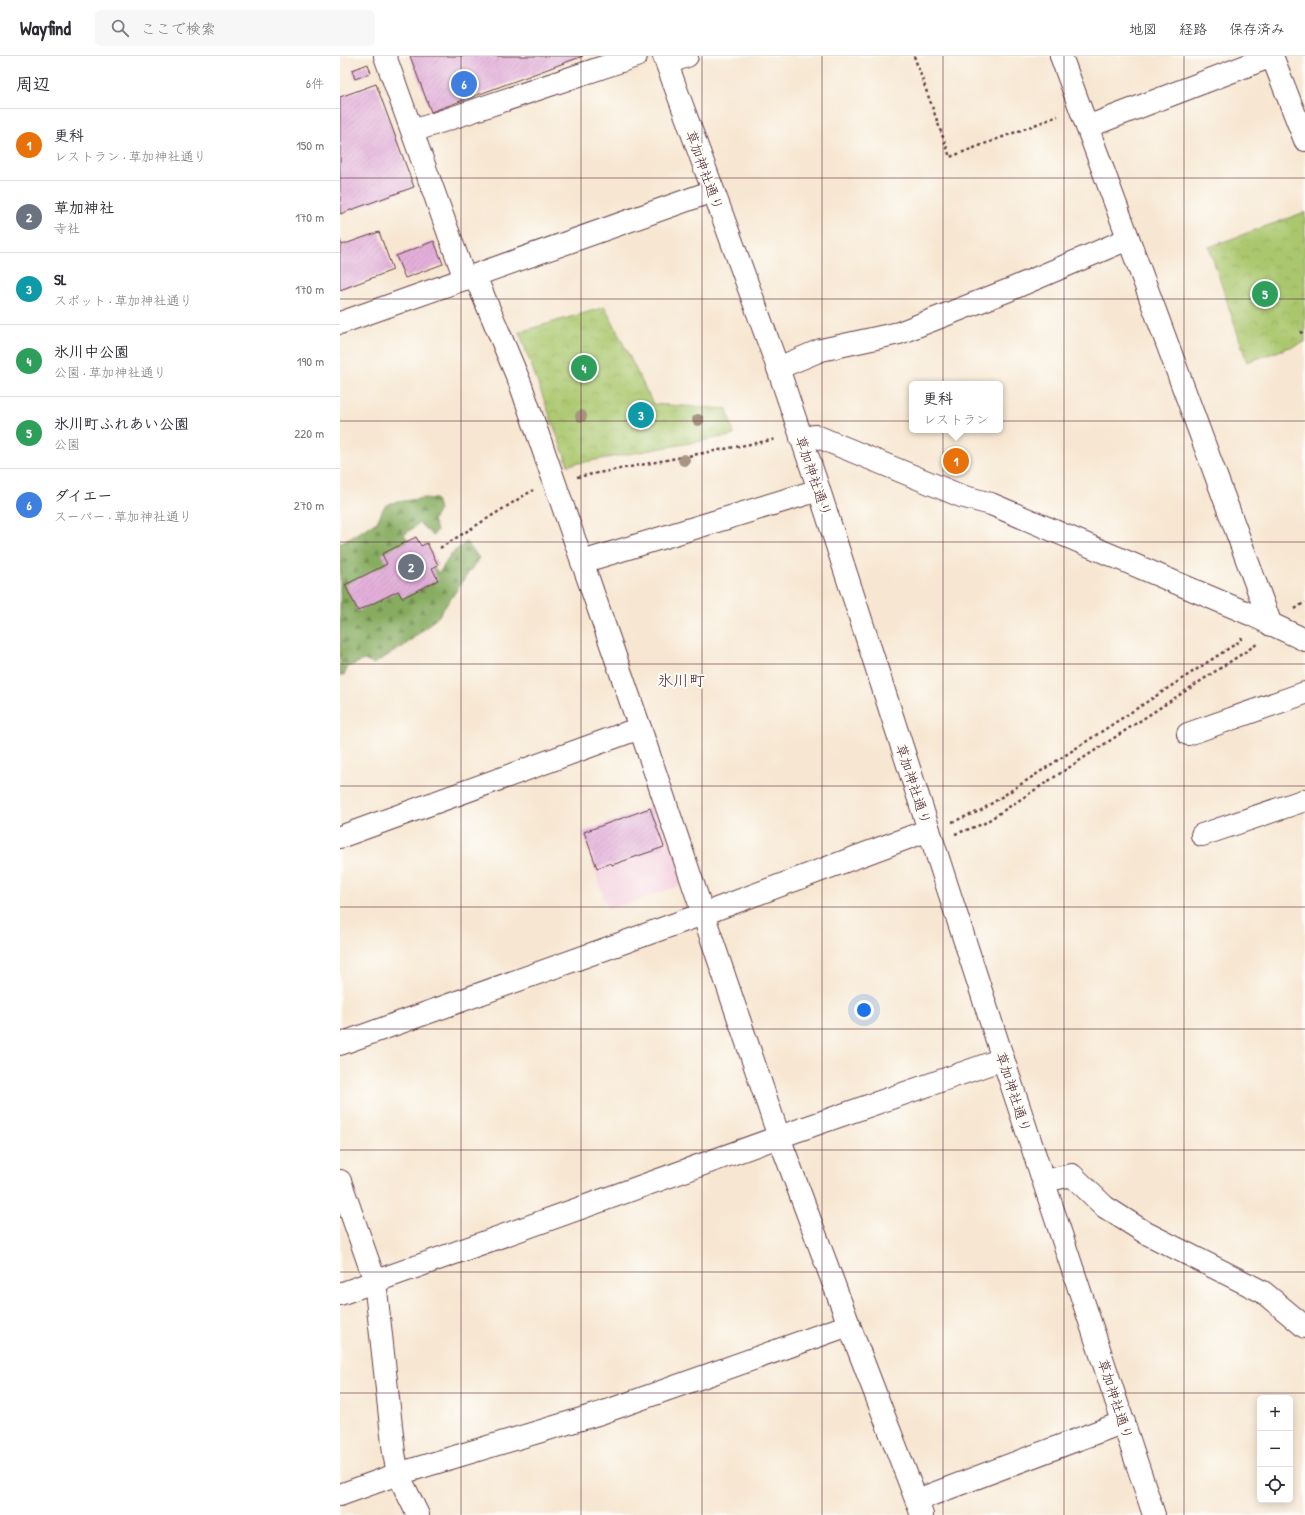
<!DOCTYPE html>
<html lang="ja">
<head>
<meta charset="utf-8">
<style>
  :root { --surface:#fff; --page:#f7f7f7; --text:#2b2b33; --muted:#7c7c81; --line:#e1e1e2; --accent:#111827 }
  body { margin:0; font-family:"Patrick Hand","Klee One",sans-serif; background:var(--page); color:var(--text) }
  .controls { position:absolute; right:12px; bottom:12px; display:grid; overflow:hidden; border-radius:6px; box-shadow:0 2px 10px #0003 }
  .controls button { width:36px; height:36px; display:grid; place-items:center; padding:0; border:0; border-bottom:1px solid var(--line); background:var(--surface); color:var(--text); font:20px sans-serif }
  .you { position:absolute; left:524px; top:954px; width:14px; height:14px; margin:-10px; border:3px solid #fff; border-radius:50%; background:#1a73e8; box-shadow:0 0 0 6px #1a73e833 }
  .badge { display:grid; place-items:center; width:26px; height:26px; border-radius:50%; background:var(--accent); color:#fff; font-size:13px; font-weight:700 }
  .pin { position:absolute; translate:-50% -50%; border:2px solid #fff; box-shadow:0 1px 4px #0006 }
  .popup { position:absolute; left:569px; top:325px; width:94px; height:52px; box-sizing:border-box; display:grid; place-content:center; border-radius:6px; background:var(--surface); filter:drop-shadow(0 1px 3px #0005); font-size:13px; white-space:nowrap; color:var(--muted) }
  .popup b { font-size:15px; color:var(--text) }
  .popup::after { content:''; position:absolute; left:50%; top:100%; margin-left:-8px; border:8px solid transparent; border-top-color:var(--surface) }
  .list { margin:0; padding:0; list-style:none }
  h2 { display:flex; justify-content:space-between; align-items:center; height:52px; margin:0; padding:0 16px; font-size:17px }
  h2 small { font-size:13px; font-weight:400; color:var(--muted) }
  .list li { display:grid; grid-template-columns:26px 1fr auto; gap:12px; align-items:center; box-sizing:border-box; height:72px; padding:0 16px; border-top:1px solid var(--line) }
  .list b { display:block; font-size:15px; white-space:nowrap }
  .list p { margin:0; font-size:13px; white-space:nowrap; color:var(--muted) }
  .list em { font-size:13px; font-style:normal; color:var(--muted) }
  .icon { flex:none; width:22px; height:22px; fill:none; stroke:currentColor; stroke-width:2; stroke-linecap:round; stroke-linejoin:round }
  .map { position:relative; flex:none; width:965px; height:1459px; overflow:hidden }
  header { display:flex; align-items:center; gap:24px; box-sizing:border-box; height:56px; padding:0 20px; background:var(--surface); border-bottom:1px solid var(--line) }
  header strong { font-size:19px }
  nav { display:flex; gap:22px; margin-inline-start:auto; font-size:14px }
  .search { width:280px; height:36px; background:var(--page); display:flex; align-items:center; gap:10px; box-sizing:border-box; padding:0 14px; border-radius:6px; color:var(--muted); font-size:15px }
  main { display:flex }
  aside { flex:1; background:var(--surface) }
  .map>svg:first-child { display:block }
</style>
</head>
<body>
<header>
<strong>Wayfind</strong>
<div class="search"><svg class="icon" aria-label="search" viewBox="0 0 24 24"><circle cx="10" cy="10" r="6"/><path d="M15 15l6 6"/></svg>ここで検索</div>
<nav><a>地図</a><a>経路</a><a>保存済み</a></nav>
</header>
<main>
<aside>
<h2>周辺<small>6件</small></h2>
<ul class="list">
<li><span class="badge" style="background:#e8710a">1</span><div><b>更科</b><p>レストラン · 草加神社通り</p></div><em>150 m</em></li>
<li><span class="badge" style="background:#6b7280">2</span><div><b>草加神社</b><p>寺社</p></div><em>170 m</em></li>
<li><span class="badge" style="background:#0f9aa8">3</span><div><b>SL</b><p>スポット · 草加神社通り</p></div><em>170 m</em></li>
<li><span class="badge" style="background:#2e9e5b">4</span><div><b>氷川中公園</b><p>公園 · 草加神社通り</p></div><em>190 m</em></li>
<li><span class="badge" style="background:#2e9e5b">5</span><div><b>氷川町ふれあい公園</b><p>公園</p></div><em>220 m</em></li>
<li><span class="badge" style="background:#3f7fe0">6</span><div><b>ダイエー</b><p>スーパー · 草加神社通り</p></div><em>270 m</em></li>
</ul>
</aside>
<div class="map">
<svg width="965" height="1459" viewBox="0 0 965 1459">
  <defs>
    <pattern id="forest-firs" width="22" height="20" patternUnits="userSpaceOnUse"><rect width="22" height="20" fill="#87ac60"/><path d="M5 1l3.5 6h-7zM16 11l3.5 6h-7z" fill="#708b4f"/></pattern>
    <pattern id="park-crowns" width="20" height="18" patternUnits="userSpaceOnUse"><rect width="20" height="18" fill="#aac76d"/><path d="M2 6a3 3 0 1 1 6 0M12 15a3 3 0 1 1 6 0" fill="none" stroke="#94aa5f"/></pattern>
    <pattern id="building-hatch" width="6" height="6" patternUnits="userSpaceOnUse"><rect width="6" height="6" fill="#e3b0da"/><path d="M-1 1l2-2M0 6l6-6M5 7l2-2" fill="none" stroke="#c497bb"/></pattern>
  </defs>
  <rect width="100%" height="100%" fill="#fdfcf7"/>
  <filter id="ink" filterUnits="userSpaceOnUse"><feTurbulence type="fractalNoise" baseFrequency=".025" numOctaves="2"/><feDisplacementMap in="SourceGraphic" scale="8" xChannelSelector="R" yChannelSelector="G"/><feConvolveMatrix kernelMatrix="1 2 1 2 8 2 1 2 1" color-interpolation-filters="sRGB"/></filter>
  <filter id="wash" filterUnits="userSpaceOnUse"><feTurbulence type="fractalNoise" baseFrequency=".012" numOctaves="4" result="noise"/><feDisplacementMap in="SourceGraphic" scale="16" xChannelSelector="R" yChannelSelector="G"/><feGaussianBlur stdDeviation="0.9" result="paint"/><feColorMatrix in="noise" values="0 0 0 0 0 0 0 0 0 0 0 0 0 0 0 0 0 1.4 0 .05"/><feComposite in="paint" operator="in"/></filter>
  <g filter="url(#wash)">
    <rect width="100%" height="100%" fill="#f7e7d2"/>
    <path fill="#f4cfde" d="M319 750 345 828 268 854 242 777Z"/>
    <path fill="url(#forest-firs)" stroke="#686646" d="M83 442 96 443 99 454 93 464 97 474 93 480 79 467 64 479 99 517 112 497 126 486 139 502 98 561 64 590 33 608 24 604 8 611 4 619H0V487L37 466 44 451 51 447Z"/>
    <g fill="url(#park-crowns)" stroke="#7a734c">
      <path d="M965 156V286L907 306 869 191Z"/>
      <path d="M265 251 313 348 387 353 394 379 228 409 179 276Z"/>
    </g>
    <g id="blocks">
      <g fill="url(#building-hatch)">
        <path d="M70 0H243L91 56Z"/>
        <path d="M28 8 31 17 15 23 12 14Z"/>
        <path d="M36 28 74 131 0 158V41Z"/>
        <path d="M39 176 53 214 0 234V184L2 189Z"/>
        <path d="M94 185 103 208 65 222 56 200Z"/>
        <path d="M76 481 81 490 87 487 98 509 92 512 98 524 62 542 58 535 18 555 5 529 47 508 42 498Z"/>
        <path d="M310 752 324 791 272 809 271 807 257 812 244 776Z"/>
      </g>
    </g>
  </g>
  <g filter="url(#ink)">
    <use href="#blocks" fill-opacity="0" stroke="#643d44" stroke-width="1"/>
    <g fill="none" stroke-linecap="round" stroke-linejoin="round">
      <g stroke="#643d44" stroke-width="24">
        <g id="minor">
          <path d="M45 0 125 223"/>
          <path d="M324 0 438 312 479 434 663 1003 814 1459"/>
          <path d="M721 0 931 569"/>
          <path d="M932 0 965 84"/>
          <path d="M327 7 347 0"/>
          <path d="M747 71 932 0"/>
          <path d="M73 75 296 0"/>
          <path d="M135 220 180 327 300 672 439 1081 509 1269 582 1459"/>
          <path d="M0 267 373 135"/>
          <path d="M438 312 481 294 559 277 669 234 788 183"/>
          <path d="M461 382 476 380 621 440 651 448 912 559 965 584"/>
          <path d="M242 506 479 434"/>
          <path d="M848 678 965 637"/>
          <path d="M862 779 965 744"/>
          <path d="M0 781 300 672"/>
          <path d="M0 988 363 858 589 774"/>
          <path d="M0 1125 35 1225 54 1397 58 1418 78 1459"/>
          <path d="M704 1125 732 1119 765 1151 806 1177 923 1236 965 1271"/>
          <path d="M0 1238 439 1081 663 1003"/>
          <path d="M0 1439 58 1418 261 1357 509 1269"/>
          <path d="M577 1444 784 1366"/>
        </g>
      </g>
      <g stroke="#643d44" stroke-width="2.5" stroke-dasharray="3 3" stroke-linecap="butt">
        <path d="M574 0 610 101 718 60"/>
        <path d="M960 277 965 275"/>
        <path d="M237 421 437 383"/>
        <path d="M100 492 193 434"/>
        <path d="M955 553 965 546"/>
        <path d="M612 766 640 755 900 585 902 581"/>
        <path d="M615 778 643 768 917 588"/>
      </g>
      <use href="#minor" stroke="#fff" stroke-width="22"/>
    </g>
    <g fill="#a89481">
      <circle cx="241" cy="360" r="6"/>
      <circle cx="358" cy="364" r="6"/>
      <circle cx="344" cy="404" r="6"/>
    </g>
  </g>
  <path fill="none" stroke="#4a1f2b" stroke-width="1" stroke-opacity="0.55" d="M121 0V1459M241 0V1459M362 0V1459M482 0V1459M603 0V1459M724 0V1459M844 0V1459M0 122H965M0 243H965M0 365H965M0 486H965M0 608H965M0 730H965M0 851H965M0 973H965M0 1094H965M0 1216H965M0 1337H965"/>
  <g text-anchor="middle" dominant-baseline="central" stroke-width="4" stroke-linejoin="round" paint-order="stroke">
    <g font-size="14" fill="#4a1f2b" stroke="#fdfcf7">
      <text transform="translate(365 114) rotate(70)">草加神社通り</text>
      <text transform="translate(474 420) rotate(71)">草加神社通り</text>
      <text transform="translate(574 728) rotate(72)">草加神社通り</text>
      <text transform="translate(674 1036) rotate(72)">草加神社通り</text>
      <text transform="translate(776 1343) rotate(72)">草加神社通り</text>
    </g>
    <g font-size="16" fill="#4a1f2b" stroke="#fdfcf7">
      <text x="341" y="624">氷川町</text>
    </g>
  </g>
</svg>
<div class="controls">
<button>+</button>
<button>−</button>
<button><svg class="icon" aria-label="locate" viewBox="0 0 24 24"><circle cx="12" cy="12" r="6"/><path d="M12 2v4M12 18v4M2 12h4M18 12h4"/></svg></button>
</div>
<div class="you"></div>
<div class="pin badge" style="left:616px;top:405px;background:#e8710a">1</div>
<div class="popup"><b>更科</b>レストラン</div>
<div class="pin badge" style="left:71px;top:511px;background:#6b7280">2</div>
<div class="pin badge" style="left:301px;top:359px;background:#0f9aa8">3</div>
<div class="pin badge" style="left:244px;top:312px;background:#2e9e5b">4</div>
<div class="pin badge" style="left:925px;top:238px;background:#2e9e5b">5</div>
<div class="pin badge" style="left:124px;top:28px;background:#3f7fe0">6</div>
</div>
</main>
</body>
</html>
